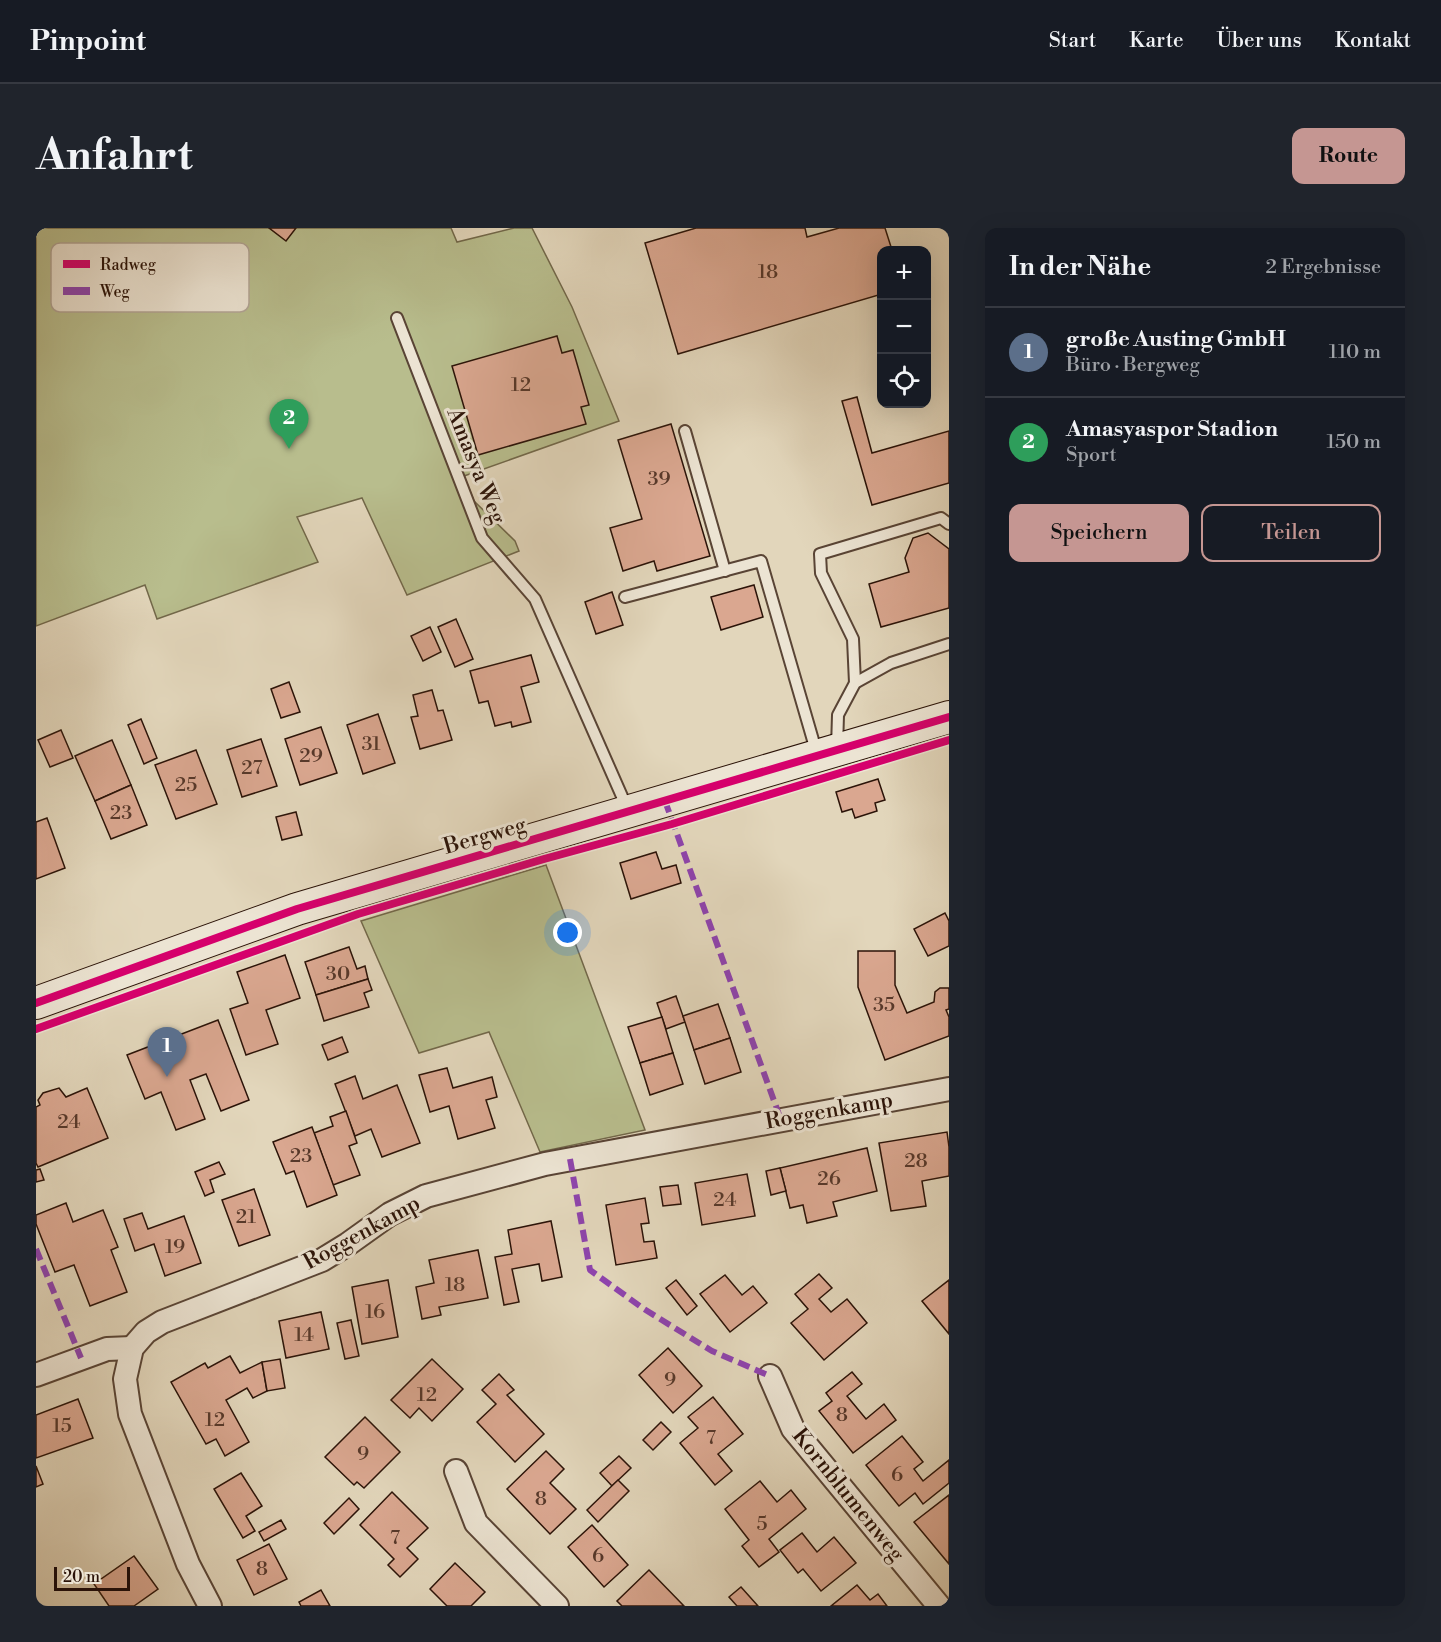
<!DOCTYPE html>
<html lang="de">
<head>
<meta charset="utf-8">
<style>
  :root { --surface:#171b24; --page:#20242c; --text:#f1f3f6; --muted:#9ea1a6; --line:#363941; --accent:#c59692 }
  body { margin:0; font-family:"Libre Bodoni",serif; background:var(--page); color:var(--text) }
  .controls { position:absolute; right:18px; top:18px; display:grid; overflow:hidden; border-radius:12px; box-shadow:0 6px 24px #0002 }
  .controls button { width:54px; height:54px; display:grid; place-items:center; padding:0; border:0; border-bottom:2px solid var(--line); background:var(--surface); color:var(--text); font:30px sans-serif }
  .scale { position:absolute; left:18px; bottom:15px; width:76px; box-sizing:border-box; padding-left:6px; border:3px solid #2b1308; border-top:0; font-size:16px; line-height:21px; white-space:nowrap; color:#2b1308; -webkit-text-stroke:4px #ece4d3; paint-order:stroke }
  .you { position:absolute; left:532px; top:705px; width:21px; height:21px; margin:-15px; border:4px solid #fff; border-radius:50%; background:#1a73e8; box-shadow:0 0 0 9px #1a73e833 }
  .badge { display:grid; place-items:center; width:39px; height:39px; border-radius:50%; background:var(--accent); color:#fff; font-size:20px; font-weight:700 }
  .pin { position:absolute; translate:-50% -50px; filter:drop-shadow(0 2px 3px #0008) }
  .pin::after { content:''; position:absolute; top:32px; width:21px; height:18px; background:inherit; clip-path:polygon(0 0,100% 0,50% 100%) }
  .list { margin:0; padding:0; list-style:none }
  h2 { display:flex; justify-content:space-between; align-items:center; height:78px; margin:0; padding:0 24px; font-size:26px }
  h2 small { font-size:20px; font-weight:400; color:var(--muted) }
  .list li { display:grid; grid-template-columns:39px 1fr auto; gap:18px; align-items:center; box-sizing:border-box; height:90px; padding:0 24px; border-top:2px solid var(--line) }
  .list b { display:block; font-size:22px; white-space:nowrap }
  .list p { margin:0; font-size:20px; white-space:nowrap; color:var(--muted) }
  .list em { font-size:20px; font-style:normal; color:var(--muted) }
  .actions { display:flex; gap:12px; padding:18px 24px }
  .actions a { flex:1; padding:14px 0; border:2px solid var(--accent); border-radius:12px; text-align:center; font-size:21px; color:var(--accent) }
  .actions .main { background:var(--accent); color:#111 }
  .icon { flex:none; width:33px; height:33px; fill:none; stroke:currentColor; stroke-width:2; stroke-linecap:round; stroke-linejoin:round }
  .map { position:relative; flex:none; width:913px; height:1378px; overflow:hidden; border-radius:12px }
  header { display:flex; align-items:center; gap:36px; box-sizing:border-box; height:84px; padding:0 30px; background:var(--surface); border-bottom:2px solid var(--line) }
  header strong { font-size:28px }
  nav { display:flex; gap:33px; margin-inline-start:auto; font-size:21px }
  .intro { display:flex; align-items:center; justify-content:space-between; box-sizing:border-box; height:144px; padding:0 36px }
  h1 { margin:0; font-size:42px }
  .button { padding:15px 27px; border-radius:12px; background:var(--accent); color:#111; font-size:21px; font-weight:700 }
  main { display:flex; gap:36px; padding:0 36px }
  aside { flex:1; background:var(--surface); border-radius:12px; box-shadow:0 6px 24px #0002 }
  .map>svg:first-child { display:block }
</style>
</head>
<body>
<header>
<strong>Pinpoint</strong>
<nav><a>Start</a><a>Karte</a><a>Über uns</a><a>Kontakt</a></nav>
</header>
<div class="intro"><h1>Anfahrt</h1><a class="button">Route</a></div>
<main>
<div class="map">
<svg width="913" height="1378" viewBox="0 0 913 1378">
  <rect width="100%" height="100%" fill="#e2d6bb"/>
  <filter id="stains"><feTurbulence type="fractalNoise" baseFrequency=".00333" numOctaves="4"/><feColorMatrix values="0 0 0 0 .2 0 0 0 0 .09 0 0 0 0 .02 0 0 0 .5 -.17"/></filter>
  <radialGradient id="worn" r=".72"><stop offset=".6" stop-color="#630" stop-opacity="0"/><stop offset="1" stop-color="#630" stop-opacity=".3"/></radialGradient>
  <g fill="#b8bd8d" stroke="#72684a" stroke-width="1.5">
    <path d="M0 0H415L421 14 478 0H496L536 79 583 193 428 248 438 273 479 313 483 323 371 367 326 270 261 289 282 334 121 391 109 357 0 398Z"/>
    <path d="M510 637 609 902 504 924 453 804 383 825 325 693Z"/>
  </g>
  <g fill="#daa790" stroke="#2b1308" stroke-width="1.5">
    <path d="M233 0H260L250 13Z"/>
    <path d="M660 0H769L771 9 803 0H849L856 22H846V66L642 126 609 15Z"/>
    <path d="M521 108 526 125 537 122 553 177 545 179 550 196 442 227 416 138Z"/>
    <path d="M821 169 836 225 913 203V255L836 277 806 173Z"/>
    <path d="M635 196 674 328 621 343 618 333 587 343 574 300 606 291 582 212Z"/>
    <path d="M892 305 913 321V380L845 399 833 356 873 344 869 330 877 310Z"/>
    <path d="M718 357 727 389 685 402 675 369Z"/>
    <path d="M576 364 587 397 560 406 549 374Z"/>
    <path d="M420 391 437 431 419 439 402 399Z"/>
    <path d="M394 399 405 424 387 433 375 408Z"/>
    <path d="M495 427 503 454 485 459 495 494 476 499 475 494 459 498 452 473 443 475 434 443Z"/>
    <path d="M253 454 264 484 245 490 235 461Z"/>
    <path d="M396 462 402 483 407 482 416 512 384 521 375 489 382 488 377 467Z"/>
    <path d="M342 486 359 535 327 546 311 497Z"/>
    <path d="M105 491 121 530 108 536 92 497Z"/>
    <path d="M285 499 301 545 264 557 249 511Z"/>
    <path d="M25 502 37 530 14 539 2 512Z"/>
    <path d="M225 511 241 558 206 569 191 522Z"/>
    <path d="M76 512 95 557 59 573 39 528Z"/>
    <path d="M160 522 181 576 140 591 119 537Z"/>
    <path d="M842 551 849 572 839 575 841 583 819 590 816 581 806 584 800 564Z"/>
    <path d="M95 557 111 597 75 611 59 573Z"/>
    <path d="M260 584 266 607 246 612 240 589Z"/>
    <path d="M11 590 29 640 0 651V594Z"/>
    <path d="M620 624 626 641 640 637 645 655 595 671 584 635Z"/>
    <path d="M909 685 913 693V718L892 728 878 701Z"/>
    <path d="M313 719 321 741 329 738 332 751 280 767 269 734Z"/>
    <path d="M822 723H859V757L871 785 898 774 899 764 904 760H913V781L910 782 913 789V808L849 832 822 759Z"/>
    <path d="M249 727 264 770 230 782 242 816 210 827 194 781 212 775 201 744Z"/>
    <path d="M332 751 336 762 328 765 333 779 288 793 280 767Z"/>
    <path d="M640 768 649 794 630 801 621 775Z"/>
    <path d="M682 776 694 810 658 822 647 788Z"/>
    <path d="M626 789 637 825 604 835 592 799Z"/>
    <path d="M182 792 213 872 185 883 170 846 154 852 169 891 140 902 125 864 109 871 91 827Z"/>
    <path d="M306 809 312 824 292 832 286 817Z"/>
    <path d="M694 810 705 844 669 856 658 822Z"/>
    <path d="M637 825 647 856 614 867 604 835Z"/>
    <path d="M411 840 417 860 456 849 461 869 450 872 459 900 422 911 413 878 394 884 383 847Z"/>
    <path d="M319 848 327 871 361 857 384 915 346 929 335 901 319 908 299 856Z"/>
    <path d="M23 860 30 869 51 860 72 910 2 939 0 935V879L4 877 2 872 7 865Z"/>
    <path d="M310 883 321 915 313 918 324 947 297 957 278 905 297 898 294 889Z"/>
    <path d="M276 899 301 967 271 979 258 943 250 946 237 914Z"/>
    <path d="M911 904 913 919V948L886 953 890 978 855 983 843 915Z"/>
    <path d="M831 920 841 963 797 974 801 988 771 995 767 977 754 980 744 940Z"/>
    <path d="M183 934 189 946 174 952 178 964 169 968 159 944Z"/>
    <path d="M744 940 750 963 735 967 730 943Z"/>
    <path d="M4 941 8 952 0 954V942Z"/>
    <path d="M711 946 719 988 666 997 659 955Z"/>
    <path d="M642 957 645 976 627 978 624 959Z"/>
    <path d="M218 961 234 1007 203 1018 186 972Z"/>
    <path d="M609 970 613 995 605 996 608 1014 618 1013 621 1030 580 1037 570 977Z"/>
    <path d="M30 975 37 994 67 982 82 1019 75 1022 91 1064 54 1078 38 1037 19 1044 0 996V987Z"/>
    <path d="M106 985 112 1001 148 988 165 1035 129 1048 118 1016 99 1023 88 991Z"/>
    <path d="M515 993 526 1049 506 1053 503 1036 476 1041 483 1074 468 1077 459 1029 476 1026 472 1002Z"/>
    <path d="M442 1022 452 1070 403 1079 405 1087 386 1091 380 1059 398 1055 393 1032Z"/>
    <path d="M783 1046 796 1060 783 1071 795 1084 811 1071 831 1095 788 1132 755 1095 772 1081 759 1066Z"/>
    <path d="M689 1047 706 1067 717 1058 731 1075 694 1104 664 1066Z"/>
    <path d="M352 1052 362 1109 326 1116 316 1059Z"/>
    <path d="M640 1052 661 1078 651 1087 630 1060Z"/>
    <path d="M913 1052V1106L886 1073Z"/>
    <path d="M285 1084 293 1121 250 1130 243 1093Z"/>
    <path d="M315 1092 323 1128 309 1131 301 1095Z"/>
    <path d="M632 1120 666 1158 637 1185 603 1147Z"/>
    <path d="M194 1128 204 1145 226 1134 231 1163 217 1170 211 1160 190 1172 213 1214 189 1228 180 1211 170 1216 135 1154 169 1135 172 1140Z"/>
    <path d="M244 1131 249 1160 231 1163 226 1134Z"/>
    <path d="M396 1131 427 1161 396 1193 383 1180 374 1190 355 1172Z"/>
    <path d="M816 1144 826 1156 811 1168 830 1191 848 1176 860 1192 817 1225 783 1183 796 1173 790 1165Z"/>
    <path d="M463 1146 478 1162 471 1167 508 1206 479 1234 441 1194 460 1176 446 1162Z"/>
    <path d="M677 1169 707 1206 682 1226 696 1243 679 1257 644 1215 662 1200 652 1189Z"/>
    <path d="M42 1171 57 1210 0 1230V1187Z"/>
    <path d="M329 1189 364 1224 328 1260 321 1254 318 1257 289 1229Z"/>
    <path d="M625 1194 635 1204 617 1222 607 1212Z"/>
    <path d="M866 1208 887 1234 878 1241 887 1253 913 1232V1255L887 1276 879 1265 863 1278 830 1237Z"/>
    <path d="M510 1223 528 1241 514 1255 540 1281 514 1306 471 1261Z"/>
    <path d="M583 1228 595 1240 576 1258 564 1245Z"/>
    <path d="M0 1238 7 1256 0 1259Z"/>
    <path d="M205 1245 226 1278 210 1288 219 1303 207 1310 178 1261Z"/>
    <path d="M582 1252 593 1263 562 1294 551 1282Z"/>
    <path d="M724 1253 741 1274 755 1262 770 1281 733 1311 743 1324 723 1339 706 1318 713 1312 689 1281Z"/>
    <path d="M356 1264 392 1300 371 1320 382 1331 364 1349 352 1337 358 1331 324 1297Z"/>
    <path d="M913 1267V1336L878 1294Z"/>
    <path d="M313 1270 323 1281 298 1306 288 1295Z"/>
    <path d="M245 1292 250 1301 228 1313 223 1304Z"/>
    <path d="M556 1297 592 1337 568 1359 532 1319Z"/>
    <path d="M766 1305 781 1324 798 1309 820 1335 785 1363 767 1341 762 1345 744 1322Z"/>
    <path d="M233 1316 251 1351 218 1367 201 1332Z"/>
    <path d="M98 1328 122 1361 98 1378H73L58 1356Z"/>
    <path d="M419 1335 449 1364 435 1378H411L394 1361Z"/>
    <path d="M613 1342 648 1378H586L581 1373Z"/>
    <path d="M821 1357 834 1372 842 1366 851 1378H795Z"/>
    <path d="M705 1359 722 1378H701L693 1369Z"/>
    <path d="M285 1362 294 1378H265L263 1374Z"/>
  </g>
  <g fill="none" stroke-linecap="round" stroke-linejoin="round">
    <g stroke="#594435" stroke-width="14">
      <g id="lane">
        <path d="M361 90 446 310 499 371 592 582"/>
        <path d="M649 203 689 343"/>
        <path d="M589 369 725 333 781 526"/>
        <path d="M819 455 817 411 785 345 784 326 905 290 913 296"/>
        <path d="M801 520 802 487 819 455 855 435 913 416"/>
      </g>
    </g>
    <g stroke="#594435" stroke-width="26">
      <g id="street">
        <path d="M0 1147 71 1121 96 1120"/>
        <path d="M734 1148 757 1201 903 1378"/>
        <path d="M420 1243 440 1295 521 1378"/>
        <path d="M174 1378 152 1336 94 1186 89 1151 96 1120 110 1104 126 1094 286 1032 312 1016 354 986 390 968 509 936 913 861"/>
      </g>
    </g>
    <g stroke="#2b1308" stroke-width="34">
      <path id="secondary" d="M0 775 261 681 913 489"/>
    </g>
    <use href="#lane" stroke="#ece4d3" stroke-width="10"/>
    <use href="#street" stroke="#ece4d3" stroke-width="22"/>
    <use href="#secondary" stroke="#ece4d3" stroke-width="32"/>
    <g stroke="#8e44ad" stroke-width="6" stroke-dasharray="12 6" stroke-linecap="butt">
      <path d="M629 573 745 892"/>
      <path d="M534 931 554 1042 608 1081 676 1123 734 1148"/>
      <path d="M0 1021 45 1130"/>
    </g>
    <g stroke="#ece4d3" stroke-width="11">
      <g id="cycleway">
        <path d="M0 775 261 681 913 489"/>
        <path d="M0 801 322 686 508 631 636 596 913 512"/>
      </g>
    </g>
    <use href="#cycleway" stroke="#d6006c" stroke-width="8"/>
  </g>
  <g text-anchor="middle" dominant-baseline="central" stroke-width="6" stroke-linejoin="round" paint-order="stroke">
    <g font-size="20" fill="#57382a">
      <text x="732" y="44">18</text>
      <text x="485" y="157">12</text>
      <text x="623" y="251">39</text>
      <text x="335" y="516">31</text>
      <text x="275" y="528">29</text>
      <text x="216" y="540">27</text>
      <text x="150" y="557">25</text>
      <text x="85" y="585">23</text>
      <text x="302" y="746">30</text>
      <text x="848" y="777">35</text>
      <text x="33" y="894">24</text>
      <text x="265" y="928">23</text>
      <text x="880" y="933">28</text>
      <text x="793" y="951">26</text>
      <text x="689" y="972">24</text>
      <text x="210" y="989">21</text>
      <text x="139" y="1019">19</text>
      <text x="419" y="1057">18</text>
      <text x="339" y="1084">16</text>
      <text x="268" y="1107">14</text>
      <text x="634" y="1152">9</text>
      <text x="391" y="1167">12</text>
      <text x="806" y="1187">8</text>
      <text x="179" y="1192">12</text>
      <text x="26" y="1198">15</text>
      <text x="675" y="1210">7</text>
      <text x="327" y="1226">9</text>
      <text x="861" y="1247">6</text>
      <text x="505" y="1271">8</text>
      <text x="726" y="1296">5</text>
      <text x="359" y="1310">7</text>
      <text x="562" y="1328">6</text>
      <text x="226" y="1341">8</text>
    </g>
    <g font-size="22" fill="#2b1308" stroke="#ece4d3">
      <text transform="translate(440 238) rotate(68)">Amasya Weg</text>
      <text transform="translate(449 608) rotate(-16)">Bergweg</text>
      <text transform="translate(793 883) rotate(-10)">Roggenkamp</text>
      <text transform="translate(326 1005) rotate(-29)">Roggenkamp</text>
      <text transform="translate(812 1267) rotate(51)">Kornblumenweg</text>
    </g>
  </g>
  <rect x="15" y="15" width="198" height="69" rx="9" fill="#ece4d3" stroke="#b2a596" stroke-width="1.5"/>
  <rect x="27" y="32" width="27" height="8" fill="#d6006c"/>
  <rect x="27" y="59" width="27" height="8" fill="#8e44ad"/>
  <g font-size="16" fill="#2b1308">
    <text x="64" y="42">Radweg</text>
    <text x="64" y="69">Weg</text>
  </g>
  <rect width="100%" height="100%" filter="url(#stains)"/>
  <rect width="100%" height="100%" fill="url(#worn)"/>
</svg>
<div class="controls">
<button>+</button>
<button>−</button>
<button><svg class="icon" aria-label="locate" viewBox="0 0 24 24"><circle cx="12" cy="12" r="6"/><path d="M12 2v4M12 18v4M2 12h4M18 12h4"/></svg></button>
</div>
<div class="scale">20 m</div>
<div class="you"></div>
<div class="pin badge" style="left:131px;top:849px;background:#5c6f8a">1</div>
<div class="pin badge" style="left:253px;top:221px;background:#2e9e5b">2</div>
</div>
<aside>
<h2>In der Nähe<small>2 Ergebnisse</small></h2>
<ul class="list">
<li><span class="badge" style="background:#5c6f8a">1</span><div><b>große Austing GmbH</b><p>Büro · Bergweg</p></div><em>110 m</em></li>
<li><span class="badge" style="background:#2e9e5b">2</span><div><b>Amasyaspor Stadion</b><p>Sport</p></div><em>150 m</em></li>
</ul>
<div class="actions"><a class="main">Speichern</a><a>Teilen</a></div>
</aside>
</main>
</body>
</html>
